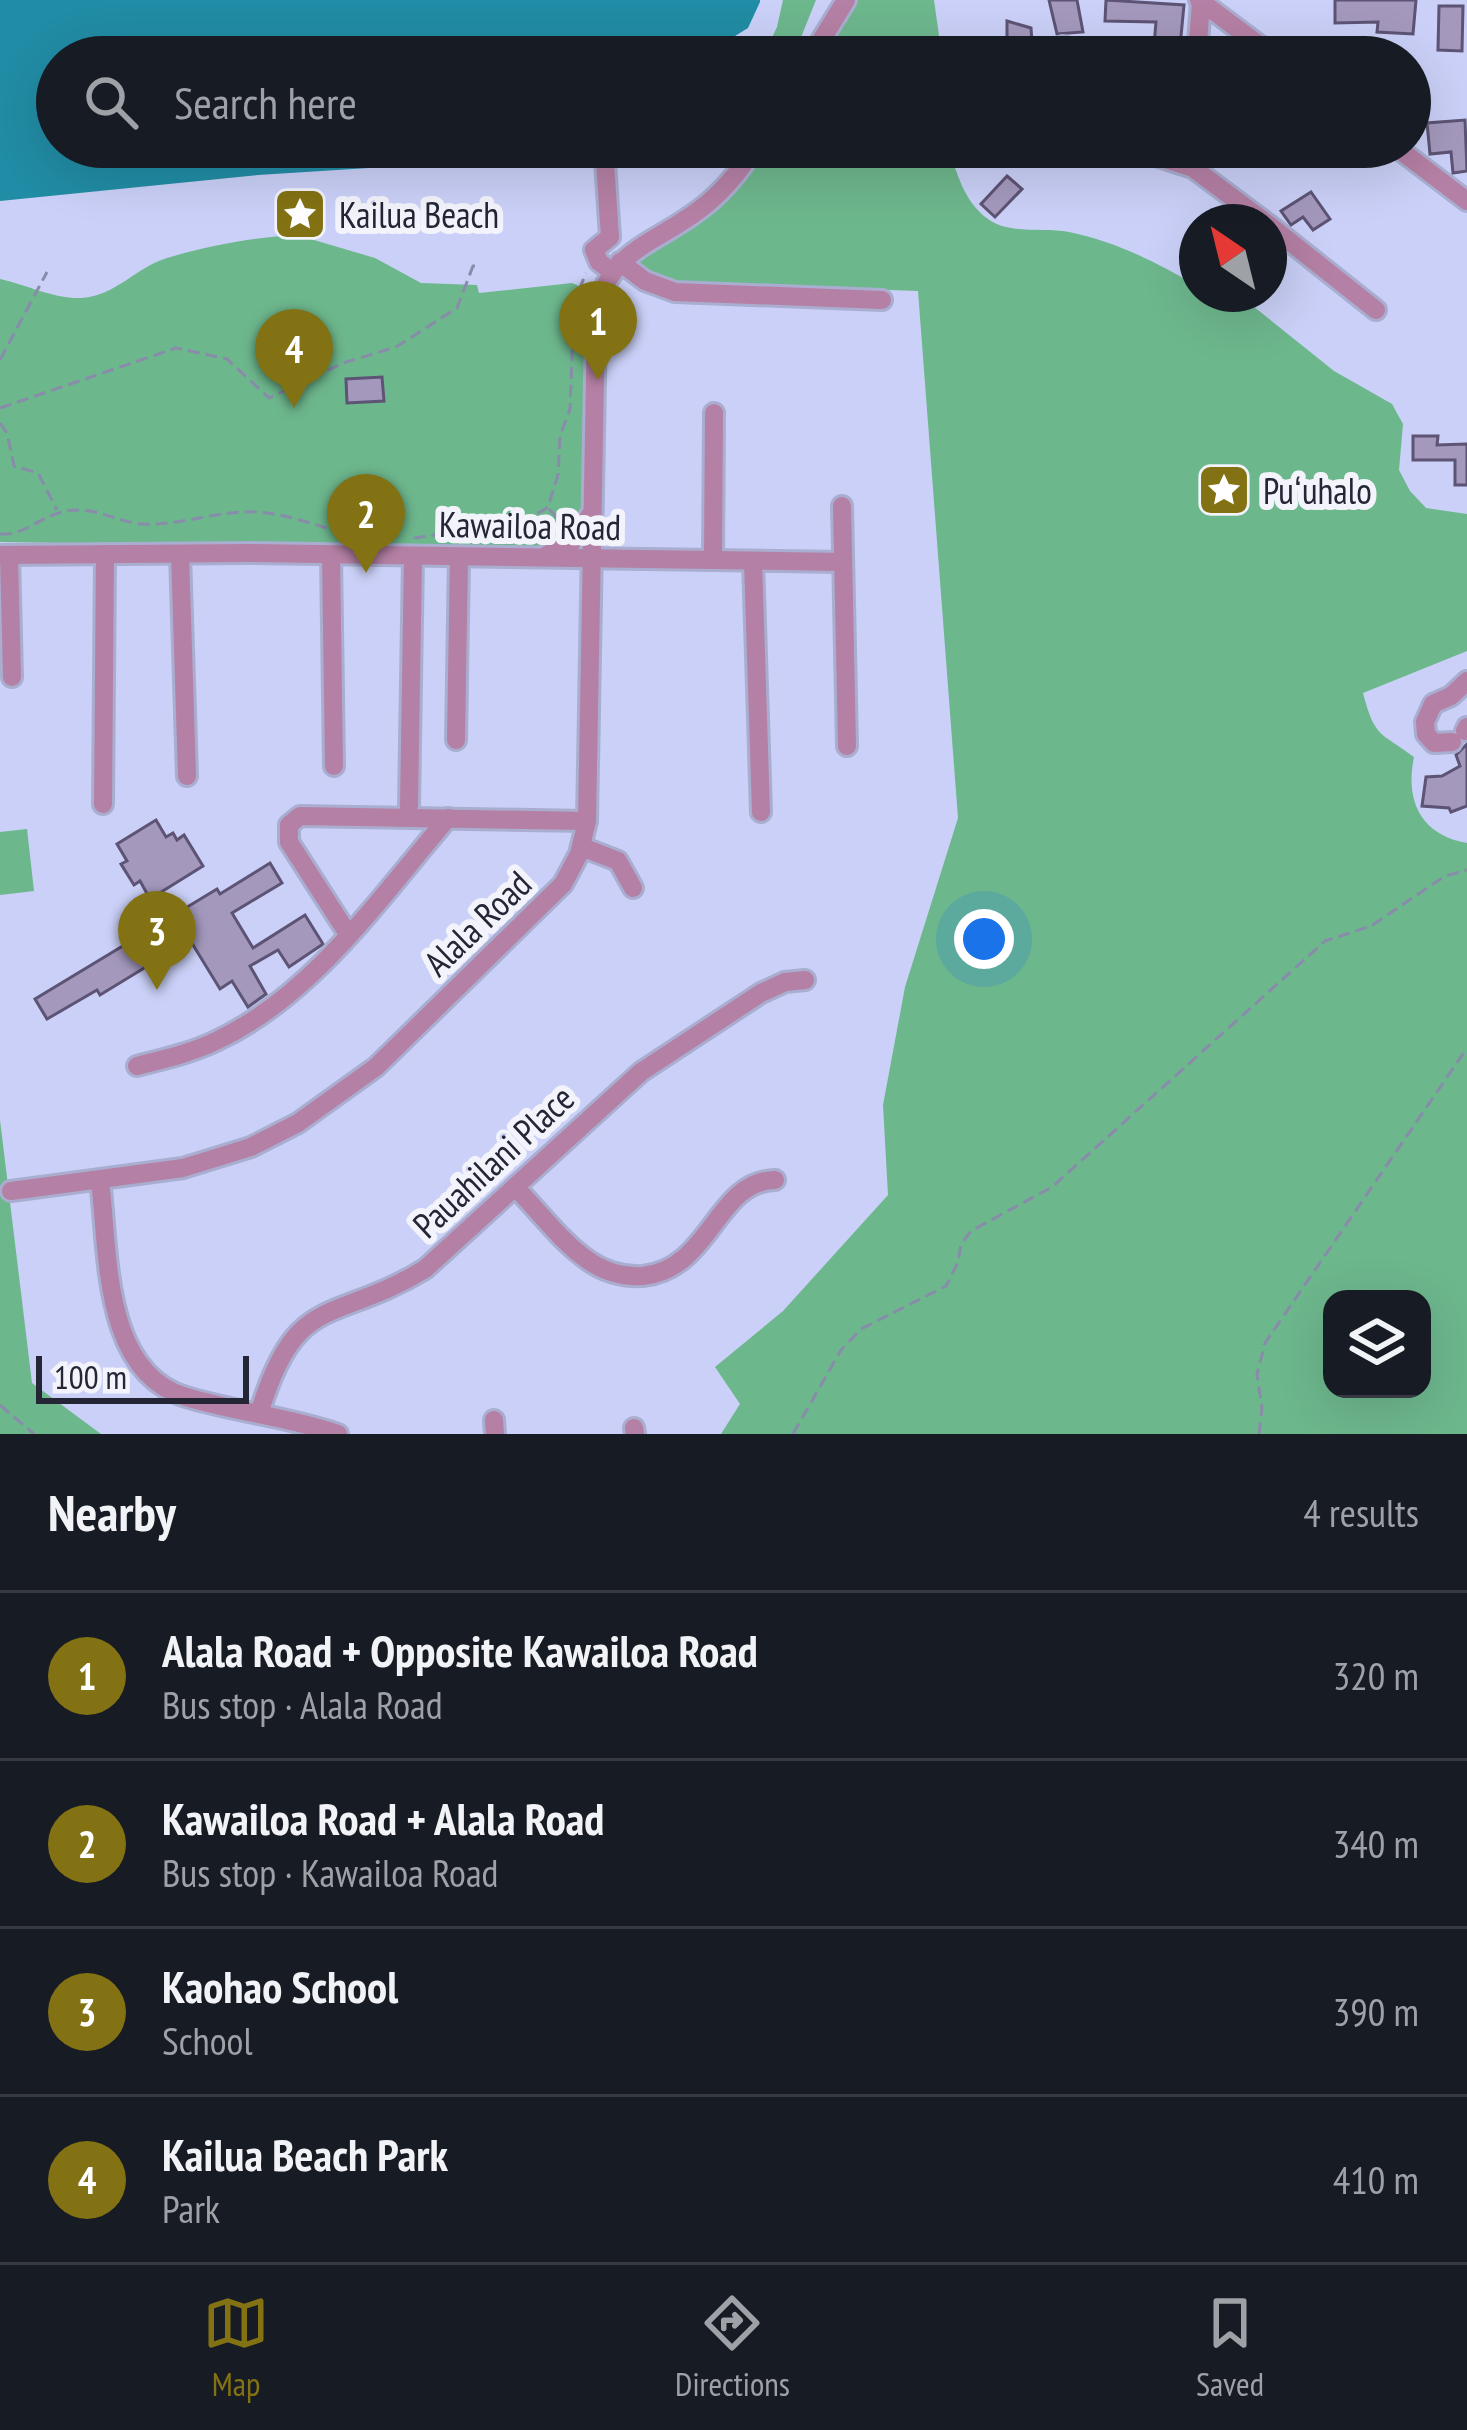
<!DOCTYPE html>
<html lang="en">
<head>
<meta charset="utf-8">
<style>
  :root { --surface:#171b24; --page:#20242c; --text:#f1f3f6; --muted:#9ea1a6; --line:#363941; --accent:#837213 }
  body { margin:0; font-family:"PT Sans Narrow",sans-serif; background:var(--page); color:var(--text) }
  .controls { position:absolute; right:36px; bottom:36px; display:grid; overflow:hidden; border-radius:24px; box-shadow:0 12px 48px #0002 }
  .controls button { width:108px; height:108px; display:grid; place-items:center; padding:0; border:0; border-bottom:3px solid var(--line); background:var(--surface); color:var(--text); font:60px sans-serif }
  .compass { position:absolute; left:1179px; top:204px; width:108px; height:108px; border-radius:50%; background:var(--surface); box-shadow:0 12px 48px #0002; rotate:325deg }
  .scale { position:absolute; left:36px; bottom:30px; width:213px; box-sizing:border-box; padding-left:12px; border:6px solid #242635; border-top:0; font-size:33px; line-height:42px; white-space:nowrap; color:#242635; -webkit-text-stroke:9px #f2f3fb; paint-order:stroke }
  .you { position:absolute; left:984px; top:939px; width:42px; height:42px; margin:-30px; border:9px solid #fff; border-radius:50%; background:#1a73e8; box-shadow:0 0 0 18px #1a73e833 }
  .badge { display:grid; place-items:center; width:78px; height:78px; border-radius:50%; background:var(--accent); color:#fff; font-size:39px; font-weight:700 }
  .pin { position:absolute; translate:-50% -99px; filter:drop-shadow(0 3px 6px #0008) }
  .pin::after { content:''; position:absolute; top:63px; width:42px; height:36px; background:inherit; clip-path:polygon(0 0,100% 0,50% 100%) }
  .list { margin:0; padding:0; list-style:none }
  h2 { display:flex; justify-content:space-between; align-items:center; height:156px; margin:0; padding:0 48px; font-size:51px }
  h2 small { font-size:39px; font-weight:400; color:var(--muted) }
  .list li { display:grid; grid-template-columns:78px 1fr auto; gap:36px; align-items:center; box-sizing:border-box; height:168px; padding:0 48px; border-top:3px solid var(--line) }
  .list b { display:block; font-size:45px; white-space:nowrap }
  .list p { margin:0; font-size:39px; white-space:nowrap; color:var(--muted) }
  .list em { font-size:39px; font-style:normal; color:var(--muted) }
  .icon { flex:none; width:66px; height:66px; fill:none; stroke:currentColor; stroke-width:2; stroke-linecap:round; stroke-linejoin:round }
  .map { position:relative; flex:none; width:1467px; height:1434px; overflow:hidden }
  .search { position:absolute; background:var(--surface); box-shadow:0 12px 48px #0002; left:36px; right:36px; top:36px; height:132px; display:flex; align-items:center; gap:30px; box-sizing:border-box; padding:0 42px; border-radius:66px; color:var(--muted); font-size:45px }
  .sheet { height:828px; background:var(--surface) }
  nav { display:flex; justify-content:space-around; align-items:center; box-sizing:border-box; height:168px; border-top:3px solid var(--line); background:var(--surface); font-size:33px; color:var(--muted) }
  nav a { display:grid; justify-items:center; gap:6px }
  nav .on { color:var(--accent) }
  .map>svg:first-child { display:block }
</style>
</head>
<body>
<div class="map">
<svg width="1467" height="1434" viewBox="0 0 1467 1434">
  <rect width="100%" height="100%" fill="#cad0f7"/>
  <g fill="#6db78d" fill-rule="evenodd">
    <path d="M783 0H816L793 57H763L777 27Z"/>
    <path d="M858 0H934L942 57H823Z"/>
    <path d="M767 147H948C957 173 964 202 988 219 1010 235 1043 227 1069 232 1117 242 1156 262 1197 286V294L1243 298 1334 371 1392 404 1403 424 1399 470 1410 491 1426 508 1467 514V651L1363 693C1375 739 1381 732 1414 757 1405 800 1420 835 1467 843V1434H721L740 1404 715 1367 783 1311 888 1195 883 1105 905 987 958 818 918 291 680 283 647 272 635 263 721 206 749 175ZM1332 1299H1422V1389H1332Z"/>
    <path d="M297 235 375 258 421 283 477 285 479 293 572 283 594 292 584 509C568 533 555 548 525 550L0 542V279C28 285 53 299 82 298 115 296 137 267 167 258 207 246 255 237 297 235Z"/>
    <path d="M27 829 34 891 0 895V832Z"/>
    <path d="M0 1120 32 1383 101 1434H0Z"/>
  </g>
  <path fill="#218ca5" d="M0 0H760V2L748 28 701 57H57V147H545L448 163 258 175 0 201Z"/>
  <g fill="#a499bd" stroke="#5d5374" stroke-width="3">
    <path d="M1049 0H1077L1083 32 1057 34Z"/>
    <path d="M1106 0 1184 5 1179 57H1153L1156 22 1105 21Z"/>
    <path d="M1335 0H1416L1413 34 1377 32 1378 22 1335 23Z"/>
    <path d="M1439 6H1463L1462 51 1438 50Z"/>
    <path d="M1007 21 1031 28 1033 57H1007Z"/>
    <path d="M1465 120 1467 171 1453 173 1451 152 1430 154 1427 123Z"/>
    <path d="M1007 176 1022 189 995 217 981 204Z"/>
    <path d="M1311 192 1330 219 1313 230 1303 217 1291 225 1281 211Z"/>
    <path d="M382 377 384 401 347 403 346 379Z"/>
    <path d="M1413 436H1438L1437 445 1467 444V485H1455V460H1413Z"/>
    <path d="M1467 744V806L1451 812 1449 808 1422 806 1426 777 1442 776 1460 766 1456 755Z"/>
    <path d="M156 820 166 837 173 833 177 840 184 835 203 866 150 899 140 881 134 885 121 864 127 861 117 844Z"/>
    <path d="M270 863 282 883 232 913 253 948 305 915 323 944 289 967 278 950 250 966 266 994 248 1007 232 981 220 989 190 940 100 995 97 990 47 1019 35 999 217 889 220 894Z"/>
  </g>
  <g fill="none" stroke-linecap="round" stroke-linejoin="round">
    <g stroke="#a9aed0" stroke-width="24">
      <g id="minor">
        <path d="M1199 0 1275 57"/>
        <path d="M1063 46 1100 57"/>
        <path d="M811 57 846 0"/>
        <path d="M1197 57 1201 2"/>
        <path d="M604 147 610 237 594 250 599 262 613 272"/>
        <path d="M1128 147 1193 168 1265 222"/>
        <path d="M1396 147 1467 201"/>
        <path d="M1269 225 1376 310"/>
        <path d="M620 262 645 281 675 292 882 300"/>
        <path d="M842 506 847 746"/>
        <path d="M180 554 187 776"/>
        <path d="M0 555 249 553 842 562"/>
        <path d="M9 555 12 677"/>
        <path d="M331 555 334 766"/>
        <path d="M547 555 572 542 591 514"/>
        <path d="M713 560 714 413"/>
        <path d="M753 561 761 812"/>
        <path d="M1465 731 1467 727"/>
        <path d="M456 740 459 557"/>
        <path d="M1452 742 1434 743 1426 734 1425 722 1433 704 1451 696 1467 681"/>
        <path d="M103 804 105 554"/>
        <path d="M409 806 413 557"/>
        <path d="M582 847 618 861 633 888"/>
        <path d="M348 934 289 842V825L300 816 587 821"/>
        <path d="M137 1066C164 1059 191 1053 216 1041 314 995 380 897 448 818"/>
        <path d="M100 1181C109 1252 102 1372 186 1397 236 1412 289 1417 338 1434"/>
        <path d="M515 1187C539 1211 561 1242 589 1261 605 1272 624 1277 643 1276 711 1269 716 1181 775 1180"/>
        <path d="M11 1191 183 1168 251 1147 298 1123 376 1067 563 884 579 854 587 821 596 323C602 252 650 247 699 210 722 193 740 171 755 147"/>
        <path d="M259 1414C296 1290 333 1325 425 1269L641 1072 761 993 785 982 805 980"/>
        <path d="M494 1420 495 1434"/>
        <path d="M634 1428 635 1434"/>
      </g>
    </g>
    <g stroke="#888caa" stroke-width="3" stroke-dasharray="12 6" stroke-linecap="butt">
      <path d="M0 360 47 272"/>
      <path d="M0 408 176 348 227 359 269 398 343 363 396 347 457 308 473 266H477"/>
      <path d="M0 423 7 433 14 466 38 473 57 510"/>
      <path d="M549 509 563 524"/>
      <path d="M0 534C29 536 43 510 78 510 100 510 120 522 142 524 176 526 211 513 245 512 285 510 324 530 363 538"/>
      <path d="M414 538C446 533 528 524 548 507L558 475 560 436 570 409 574 302 586 273"/>
      <path d="M0 1405 34 1434"/>
      <path d="M793 1434 841 1350 861 1329 946 1286 958 1262 961 1244 971 1231 1052 1187 1325 941 1371 926 1445 876 1467 870"/>
      <path d="M1259 1434 1262 1408 1257 1374 1265 1343 1467 1048"/>
    </g>
    <use href="#minor" stroke="#b580a5" stroke-width="18"/>
  </g>
  <defs>
    <g id="sight-square" transform="scale(2.7)"><rect x="-9" y="-9" width="18" height="18" rx="4" fill="#837213" stroke="#f2f3fb"/><path d="M0-6L1.8-2.2L6-1.7L2.9 1.2L3.7 5.4L0 3.3L-3.7 5.4L-2.9 1.2L-6-1.7L-1.8-2.2Z" fill="#fff"/></g>
  </defs>
  <g fill-rule="evenodd">
    <use href="#sight-square" x="300" y="214"/>
    <use href="#sight-square" x="1224" y="490"/>
  </g>
  <g text-anchor="middle" dominant-baseline="central" stroke-width="12" stroke-linejoin="round" paint-order="stroke">
    <g font-size="36" fill="#242635" stroke="#f2f3fb" text-anchor="start">
      <text x="339" y="214">Kailua Beach</text>
      <text x="1263" y="490">Puʻuhalo</text>
    </g>
    <g font-size="36" fill="#242635" stroke="#f2f3fb">
      <text transform="translate(530 525) rotate(1)">Kawailoa Road</text>
      <text transform="translate(477 923) rotate(-44)">Alala Road</text>
      <text transform="translate(493 1161) rotate(-43)">Pauahilani Place</text>
    </g>
  </g>
</svg>
<div class="controls">
<button><svg class="icon" aria-label="layers" viewBox="0 0 24 24"><path d="M12 4l9 5-9 5-9-5zM3 14l9 5 9-5"/></svg></button>
</div>
<svg class="compass" viewBox="-18 -18 36 36"><path d="M0-13l5 13h-10z" fill="#e53935"/><path d="M0 13l5-13h-10z" fill="#9ea1a6"/></svg>
<div class="scale">100 m</div>
<div class="you"></div>
<div class="pin badge" style="left:598px;top:380px">1</div>
<div class="pin badge" style="left:366px;top:573px">2</div>
<div class="pin badge" style="left:157px;top:990px">3</div>
<div class="pin badge" style="left:294px;top:408px">4</div>
<div class="search"><svg class="icon" aria-label="search" viewBox="0 0 24 24"><circle cx="10" cy="10" r="6"/><path d="M15 15l6 6"/></svg>Search here</div>
</div>
<section class="sheet">
<h2>Nearby<small>4 results</small></h2>
<ul class="list">
<li><span class="badge">1</span><div><b>Alala Road + Opposite Kawailoa Road</b><p>Bus stop · Alala Road</p></div><em>320 m</em></li>
<li><span class="badge">2</span><div><b>Kawailoa Road + Alala Road</b><p>Bus stop · Kawailoa Road</p></div><em>340 m</em></li>
<li><span class="badge">3</span><div><b>Kaohao School</b><p>School</p></div><em>390 m</em></li>
<li><span class="badge">4</span><div><b>Kailua Beach Park</b><p>Park</p></div><em>410 m</em></li>
</ul>
</section>
<nav>
<a class="on"><svg class="icon" aria-label="map" viewBox="0 0 24 24"><path d="M3 6l6-2 6 2 6-2v14l-6 2-6-2-6 2zM9 4v14M15 6v14"/></svg>Map</a>
<a><svg class="icon" aria-label="directions" viewBox="0 0 24 24"><path d="M12 3l9 9-9 9-9-9zM9 14v-3h6M13 9l2 2-2 2"/></svg>Directions</a>
<a><svg class="icon" aria-label="saved" viewBox="0 0 24 24"><path d="M7 4h10v16l-5-4-5 4z"/></svg>Saved</a>
</nav>
</body>
</html>
